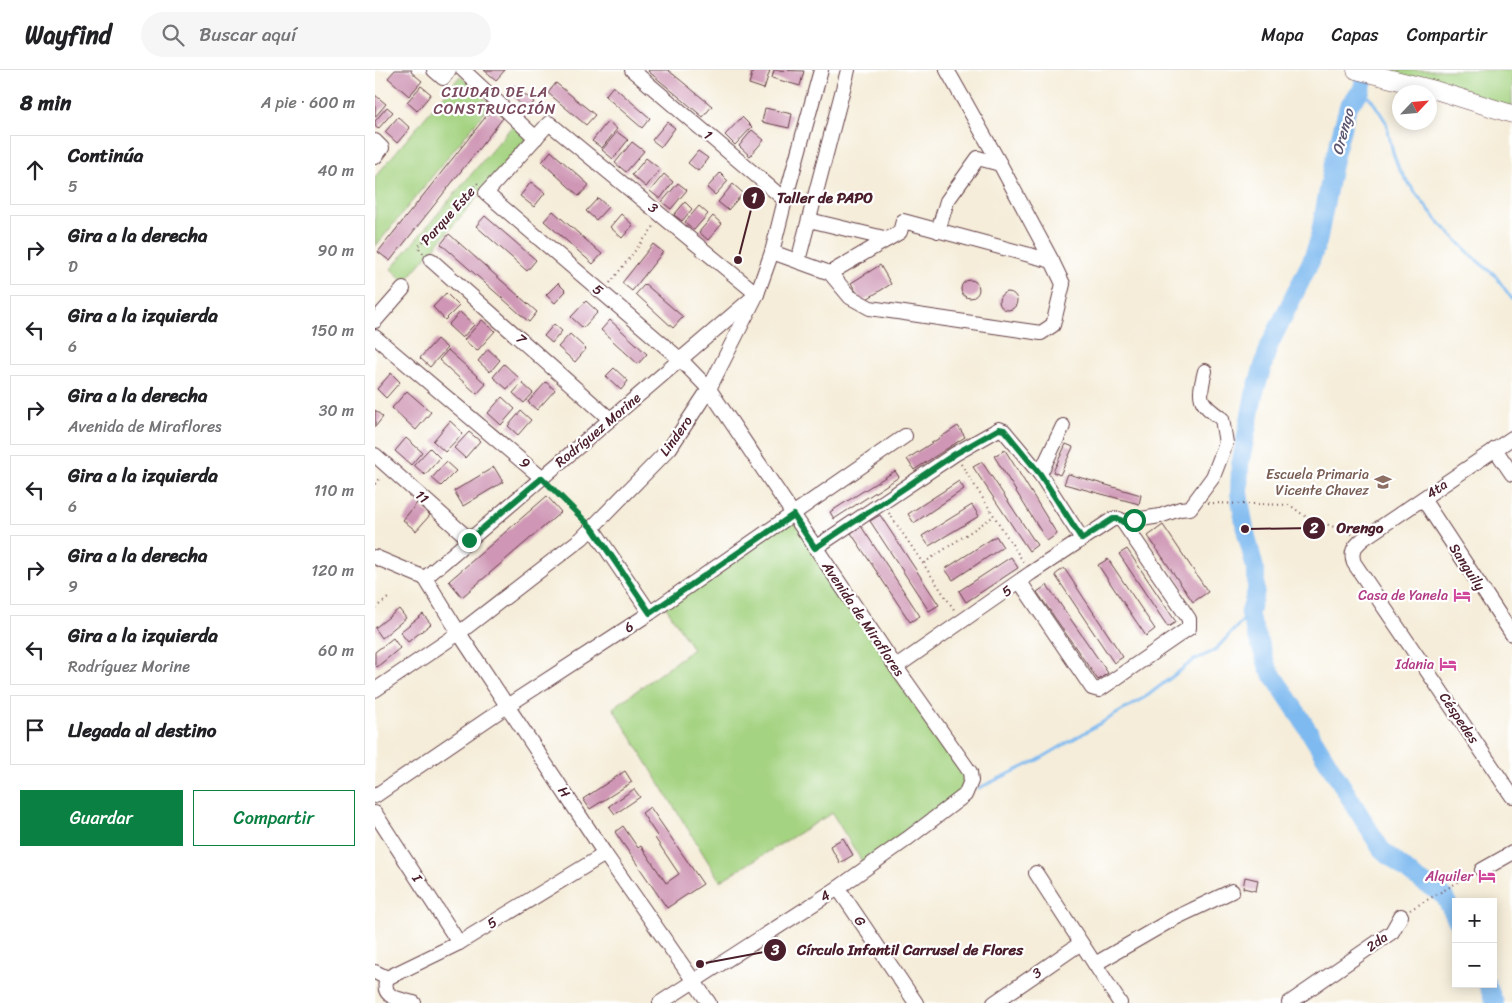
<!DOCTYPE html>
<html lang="es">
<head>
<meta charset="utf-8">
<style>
  :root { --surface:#fff; --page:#f6f6f6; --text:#202124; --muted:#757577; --line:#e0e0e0; --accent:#0b8043 }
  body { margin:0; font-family:Sriracha,sans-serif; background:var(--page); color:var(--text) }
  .controls { position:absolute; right:15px; bottom:15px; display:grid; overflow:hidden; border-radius:0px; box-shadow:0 2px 12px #0003 }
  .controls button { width:45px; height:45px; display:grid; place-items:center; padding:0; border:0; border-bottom:1px solid var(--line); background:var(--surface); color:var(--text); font:25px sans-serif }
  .compass { position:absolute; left:1017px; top:15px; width:45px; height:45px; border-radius:50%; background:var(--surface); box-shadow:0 2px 12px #0003; rotate:64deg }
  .stop { position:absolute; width:15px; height:15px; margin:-11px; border:4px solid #0b8043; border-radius:50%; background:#fff }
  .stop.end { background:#0b8043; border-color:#fff; box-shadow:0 1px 5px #0008 }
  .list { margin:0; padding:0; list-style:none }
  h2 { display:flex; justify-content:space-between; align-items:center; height:65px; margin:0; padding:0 20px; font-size:21px }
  h2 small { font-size:16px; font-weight:400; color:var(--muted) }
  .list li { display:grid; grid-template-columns:32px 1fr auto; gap:15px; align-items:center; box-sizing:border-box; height:70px; margin:0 10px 10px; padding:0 10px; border:1px solid var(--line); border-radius:0px }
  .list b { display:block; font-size:19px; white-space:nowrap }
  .list p { margin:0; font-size:16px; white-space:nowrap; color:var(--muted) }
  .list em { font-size:16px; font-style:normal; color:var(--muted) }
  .actions { display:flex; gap:10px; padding:15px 20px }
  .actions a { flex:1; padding:11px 0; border:1px solid var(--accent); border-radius:0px; text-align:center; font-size:18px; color:var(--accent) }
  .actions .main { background:var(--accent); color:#fff }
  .icon { flex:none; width:28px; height:28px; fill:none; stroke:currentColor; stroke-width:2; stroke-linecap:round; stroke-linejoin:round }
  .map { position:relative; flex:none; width:1137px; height:933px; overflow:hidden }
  header { display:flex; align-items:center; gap:30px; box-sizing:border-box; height:70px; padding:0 25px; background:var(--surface); border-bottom:1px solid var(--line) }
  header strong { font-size:24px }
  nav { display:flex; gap:28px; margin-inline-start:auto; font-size:18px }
  .search { width:350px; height:45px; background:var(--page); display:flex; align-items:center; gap:12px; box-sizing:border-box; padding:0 18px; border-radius:28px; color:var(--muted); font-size:19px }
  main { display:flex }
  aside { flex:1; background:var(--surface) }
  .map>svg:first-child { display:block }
</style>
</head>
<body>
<header>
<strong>Wayfind</strong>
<div class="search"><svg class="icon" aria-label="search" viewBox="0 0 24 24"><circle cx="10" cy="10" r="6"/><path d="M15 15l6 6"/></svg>Buscar aquí</div>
<nav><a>Mapa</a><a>Capas</a><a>Compartir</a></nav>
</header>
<main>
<aside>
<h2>8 min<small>A pie · 600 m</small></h2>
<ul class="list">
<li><svg class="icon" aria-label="ahead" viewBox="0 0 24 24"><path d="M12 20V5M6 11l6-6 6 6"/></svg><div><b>Continúa</b><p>5</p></div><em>40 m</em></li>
<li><svg class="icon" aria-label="right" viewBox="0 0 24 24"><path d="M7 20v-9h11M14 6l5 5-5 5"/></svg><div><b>Gira a la derecha</b><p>D</p></div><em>90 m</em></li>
<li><svg class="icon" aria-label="left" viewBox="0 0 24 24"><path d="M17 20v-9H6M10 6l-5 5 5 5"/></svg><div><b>Gira a la izquierda</b><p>6</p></div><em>150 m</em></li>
<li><svg class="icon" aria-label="right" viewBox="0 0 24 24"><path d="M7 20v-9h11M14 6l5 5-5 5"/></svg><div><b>Gira a la derecha</b><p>Avenida de Miraflores</p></div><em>30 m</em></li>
<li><svg class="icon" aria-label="left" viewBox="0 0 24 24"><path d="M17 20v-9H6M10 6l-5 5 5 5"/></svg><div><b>Gira a la izquierda</b><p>6</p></div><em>110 m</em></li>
<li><svg class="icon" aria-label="right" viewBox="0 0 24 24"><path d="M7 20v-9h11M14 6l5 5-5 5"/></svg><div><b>Gira a la derecha</b><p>9</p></div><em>120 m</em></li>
<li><svg class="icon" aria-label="left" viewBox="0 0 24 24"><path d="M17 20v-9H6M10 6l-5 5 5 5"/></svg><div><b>Gira a la izquierda</b><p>Rodríguez Morine</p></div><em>60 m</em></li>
<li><svg class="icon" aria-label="arrive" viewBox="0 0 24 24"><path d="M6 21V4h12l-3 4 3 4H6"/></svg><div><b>Llegada al destino</b></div></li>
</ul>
<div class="actions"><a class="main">Guardar</a><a>Compartir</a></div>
</aside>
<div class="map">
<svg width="1137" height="933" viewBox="0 0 1137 933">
  <rect width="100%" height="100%" fill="#fff"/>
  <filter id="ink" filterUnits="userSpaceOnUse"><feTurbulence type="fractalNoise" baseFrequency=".02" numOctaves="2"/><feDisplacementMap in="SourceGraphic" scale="10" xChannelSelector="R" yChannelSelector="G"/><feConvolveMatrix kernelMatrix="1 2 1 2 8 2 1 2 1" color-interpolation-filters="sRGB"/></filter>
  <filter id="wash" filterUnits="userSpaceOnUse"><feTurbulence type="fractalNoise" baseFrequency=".0096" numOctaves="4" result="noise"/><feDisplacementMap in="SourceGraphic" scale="20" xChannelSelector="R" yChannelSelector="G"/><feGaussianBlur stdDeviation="1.12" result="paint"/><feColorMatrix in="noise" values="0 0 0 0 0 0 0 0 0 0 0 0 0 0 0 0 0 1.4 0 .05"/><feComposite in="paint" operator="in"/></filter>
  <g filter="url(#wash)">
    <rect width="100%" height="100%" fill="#f5edd9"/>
    <g fill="#a4d381" stroke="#777956">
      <path d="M1006 0H1137V44Z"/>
      <path d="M85 6 116 34 0 177V107Z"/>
      <path d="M138 55 153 68 30 212 16 199Z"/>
      <path d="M418 445 595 702 590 725 491 798 457 743 345 811 238 638 318 579 289 534Z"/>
    </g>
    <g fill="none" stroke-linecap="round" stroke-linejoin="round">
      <g stroke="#7ebaf0" stroke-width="3">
        <path d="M986 21 997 30 1011 52 1018 83 1024 99 1039 121 1063 151 1100 189 1120 205 1137 229"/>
        <path d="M604 718 663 690 772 626 819 590 839 581 874 544"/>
      </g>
      <g stroke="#7ebaf0" stroke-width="18">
        <path d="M992 0 986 21 973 36 959 89 943 172 936 191 894 276 879 325 865 395 864 423 870 459 881 502V521L874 544 893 598 924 645 1006 779 1037 805 1069 826 1081 849"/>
        <path d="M1112 914 1120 933"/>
      </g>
    </g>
    <g id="blocks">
      <g fill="#cf97b5">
        <path d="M20 0H37L36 2 47 11 34 26 13 8Z"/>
        <path d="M109 0H130L121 10Z"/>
        <path d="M274 0H293L337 36 328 47 273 1Z"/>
        <path d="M378 0H395L389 19 374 14Z"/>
        <path d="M399 0 429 1 425 16 397 8Z"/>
        <path d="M181 13 220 45 211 55 173 23Z"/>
        <path d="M138 15 159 32 153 40 132 22Z"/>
        <path d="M46 16 56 24 42 41 32 32Z"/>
        <path d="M238 16 275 48 267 58 230 26Z"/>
        <path d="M0 25 11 34 0 47Z"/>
        <path d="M12 37 18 42 3 59 0 56V51Z"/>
        <path d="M390 38 417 44 414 58 387 52Z"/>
        <path d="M117 39 128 48 15 191 3 182Z"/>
        <path d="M23 47 35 58 22 73 10 62Z"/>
        <path d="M367 47 377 57 360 75 350 65Z"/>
        <path d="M233 51 242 59 227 78 217 71Z"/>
        <path d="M292 52 300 58 286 77 277 70Z"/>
        <path d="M377 60 389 70 375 86 364 76Z"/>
        <path d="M242 62 253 70 238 89 227 80Z"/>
        <path d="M257 72 269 81 251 102 240 93Z"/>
        <path d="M176 81 214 115 204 126 167 92Z"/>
        <path d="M323 81 333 88 323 101 313 93Z"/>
        <path d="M271 88 285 99 271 117 257 105Z"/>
        <path d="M345 103 353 111 340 125 332 118Z"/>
        <path d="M289 104 298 112 285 129 275 121Z"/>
        <path d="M156 112 170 123 159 137 145 126Z"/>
        <path d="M303 113 312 120 296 139 287 132Z"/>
        <path d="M358 114 368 123 353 140 343 132Z"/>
        <path d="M223 128 233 137 221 150 211 141Z"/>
        <path d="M310 132 317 139 307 151 299 145Z"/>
        <path d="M324 136 333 144 319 160 310 152Z"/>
        <path d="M178 141 227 184 218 194 169 151Z"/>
        <path d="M246 144 258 155 247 168 235 157Z"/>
        <path d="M110 146 161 190 152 201 101 156Z"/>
        <path d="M338 146 347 154 333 170 324 162Z"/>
        <path d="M74 164 162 242 154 252 66 174Z"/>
        <path d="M278 174 288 182 257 221 247 213Z"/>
        <path d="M505 195 516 214 487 232 476 213Z"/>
        <circle cx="595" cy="219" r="9"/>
        <path d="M183 213 191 221 180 233 171 225Z"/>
        <path d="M270 214 308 247 298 258 261 224Z"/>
        <circle cx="633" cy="231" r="9"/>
        <path d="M71 223 84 236 70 250 58 237Z"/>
        <path d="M211 231 223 242 208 258 196 247Z"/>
        <path d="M85 242 99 255 87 268 73 255Z"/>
        <path d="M107 250 120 261 102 281 89 270Z"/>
        <path d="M235 250 272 284 263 294 226 260Z"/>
        <path d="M179 254 187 261 177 273 169 266Z"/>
        <path d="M195 264 211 279 200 292 183 277Z"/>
        <path d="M62 269 72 278 55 297 45 288Z"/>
        <path d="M113 279 125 290 115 302 103 291Z"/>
        <path d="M73 280 111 314 102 324 64 290Z"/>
        <path d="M129 294 143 307 132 319 118 307Z"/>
        <path d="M239 298 253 311 246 320 231 306Z"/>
        <path d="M16 303 25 312 11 328 2 319Z"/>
        <path d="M171 312 180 320 162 340 153 332Z"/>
        <path d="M147 313 158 323 149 333 138 323Z"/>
        <path d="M32 321 56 342 41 360 17 338Z"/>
        <path d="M127 327 140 339 126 355 113 343Z"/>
        <path d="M0 340 8 347 0 357Z"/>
        <path d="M146 341 156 350 143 365 133 356Z"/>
        <path d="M75 351 88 363 70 382 58 371Z"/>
        <path d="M583 356 590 367 539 400 532 389Z"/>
        <path d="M94 362 105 371 90 388 79 378Z"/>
        <path d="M31 368 47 382 36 395 20 381Z"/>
        <path d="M691 374 698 377 685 405 678 402Z"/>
        <path d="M55 378 65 388 50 405 39 395Z"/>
        <path d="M630 380 682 464 672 471 619 386Z"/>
        <path d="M71 392 81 401 66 416 57 408Z"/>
        <path d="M607 392 662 475 654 481 598 397Z"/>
        <path d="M119 397 128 412 88 436 79 421Z"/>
        <path d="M520 401 524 407 459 449 455 442Z"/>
        <path d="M693 404 766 425 764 434 689 414Z"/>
        <path d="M584 411 589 419 539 453 533 444Z"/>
        <path d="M172 426 186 442 87 527 74 511Z"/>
        <path d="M42 433 55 445 41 461 28 450Z"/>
        <path d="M597 435 604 446 554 476 547 466Z"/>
        <path d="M505 445 564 535 554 541 495 451Z"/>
        <path d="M788 455 833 522 818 532 773 466Z"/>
        <path d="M486 456 545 546 535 552 476 463Z"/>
        <path d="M621 466 628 477 578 510 570 499Z"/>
        <path d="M752 479 801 552 793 557 744 484Z"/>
        <path d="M636 487 643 498 591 532 584 521Z"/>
        <path d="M733 489 780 559 771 566 723 495Z"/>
        <path d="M689 498 748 587 739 593 680 505Z"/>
        <path d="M672 515 733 603 723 610 662 522Z"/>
        <path d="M24 539 31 548 7 568 0 558Z"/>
        <path d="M48 544 56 554 33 572 25 562Z"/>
        <path d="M18 568 25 578 2 597 0 595V582Z"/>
        <path d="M250 701 257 712 215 739 208 729Z"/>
        <path d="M259 719 265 727 240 744 234 736Z"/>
        <path d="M275 737 328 814 292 838 240 762 248 756 263 778 266 776 291 813 304 804 280 768 282 766 267 743Z"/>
        <path d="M468 768 478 785 465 793 455 776Z"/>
        <path d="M870 807 883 810 881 821 868 818Z"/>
      </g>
    </g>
  </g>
  <g filter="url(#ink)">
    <use href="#blocks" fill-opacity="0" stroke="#643e45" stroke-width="1"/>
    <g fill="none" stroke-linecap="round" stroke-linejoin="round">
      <g stroke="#643e45" stroke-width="16">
        <g id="minor">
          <path d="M59 0 68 8 74 0"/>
          <path d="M88 0 161 68"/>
          <path d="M257 0 410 130"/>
          <path d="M572 0 625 94"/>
          <path d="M0 71 7 78 0 87"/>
          <path d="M434 150 513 169"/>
          <path d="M563 161 572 131 603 88 625 94 677 191"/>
          <path d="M397 182 455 203 525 162 528 151 677 191 688 214 678 255 666 263 495 238 475 227 455 203"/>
          <path d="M56 190 235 349"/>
          <path d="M423 191 473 0"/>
          <path d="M0 251 28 219"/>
          <path d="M0 267 167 408"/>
          <path d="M1137 368 988 469C979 477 975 482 979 493L1137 726"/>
          <path d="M1120 379 1137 404"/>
          <path d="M0 385 94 469"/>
          <path d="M665 404 688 356"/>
          <path d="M1048 429 1137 564"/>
          <path d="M748 452 785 446 805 439 815 438 838 407 851 373 847 349C823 332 823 329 830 301"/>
          <path d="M218 459 275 543"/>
          <path d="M440 478 580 384 624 359 629 361 665 404 707 469"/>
          <path d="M0 487 50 508"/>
          <path d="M50 508 84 563 230 784 334 933"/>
          <path d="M50 508 376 229"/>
          <path d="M521 597 656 503 738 449H744L748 452 814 549V558L724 620 717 618 645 512"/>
          <path d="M0 620 84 563 207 468 295 378 334 319 382 224 397 182 410 130 446 0"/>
          <path d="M0 726 132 636 275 543 530 366"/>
          <path d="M0 743 84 873"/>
          <path d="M1107 800 1137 783"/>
          <path d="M661 803 745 933"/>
          <path d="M463 818 541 933"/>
          <path d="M720 894 798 849 857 821"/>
          <path d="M0 902 12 908 84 873 230 784"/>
          <path d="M12 908C5 928 24 929 39 933"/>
          <path d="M285 933 463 818 532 769 590 725 596 711 595 702 521 597 334 319 306 290 111 123 174 53 382 224"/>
          <path d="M619 933 706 873"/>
          <path d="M914 933 1017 862 1026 846"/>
        </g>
      </g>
      <g stroke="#643e45" stroke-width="19">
        <path id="major" d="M981 0 1060 20 1137 44"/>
      </g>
      <g stroke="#643e45" stroke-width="2" stroke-dasharray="1 4" stroke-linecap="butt">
        <path d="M48 183 43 177 102 113 104 115"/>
        <path d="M235 213 280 155"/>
        <path d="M586 394 649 493"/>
        <path d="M0 414 6 407"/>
        <path d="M175 417 209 451"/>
        <path d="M833 433 915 435 928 445 977 464"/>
        <path d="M514 443 580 541"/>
        <path d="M549 493 619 446"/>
        <path d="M0 538 13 528"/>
        <path d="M1035 840 1095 805"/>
      </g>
      <use href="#minor" stroke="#fff" stroke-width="14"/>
      <use href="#major" stroke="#fff" stroke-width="18"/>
    </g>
  </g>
  <g fill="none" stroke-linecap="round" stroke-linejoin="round" filter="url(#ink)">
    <path stroke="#0b8043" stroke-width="6" d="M94 470 167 408 218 459 275 543 418 445 440 478 580 384 624 359 629 360 665 404 707 469 738 449H744L748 452 759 450"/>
  </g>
  <defs>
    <g id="school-bare" transform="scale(1.35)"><path d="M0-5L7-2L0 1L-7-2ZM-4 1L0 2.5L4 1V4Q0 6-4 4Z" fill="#8d6e63" stroke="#fff" stroke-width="2.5" paint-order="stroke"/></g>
    <g id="hotel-bare" transform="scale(1.35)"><path d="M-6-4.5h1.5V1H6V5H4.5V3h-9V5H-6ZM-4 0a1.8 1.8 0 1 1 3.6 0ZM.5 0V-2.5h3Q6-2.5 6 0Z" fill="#d1479c" stroke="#fff" stroke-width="2.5" paint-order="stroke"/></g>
  </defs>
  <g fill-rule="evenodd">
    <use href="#school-bare" x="1008" y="412"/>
    <use href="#hotel-bare" x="1087" y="525"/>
    <use href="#hotel-bare" x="1073" y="594"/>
    <use href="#hotel-bare" x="1112" y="806"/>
  </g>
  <g text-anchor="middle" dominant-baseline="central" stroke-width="4.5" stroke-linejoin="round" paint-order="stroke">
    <g font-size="14" fill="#4a1f2b" stroke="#fff">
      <text transform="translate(333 65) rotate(40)">1</text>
      <text transform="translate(278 138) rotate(39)">3</text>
      <text transform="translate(73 146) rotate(-48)">Parque Este</text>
      <text transform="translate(223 220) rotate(41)">5</text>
      <text transform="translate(146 269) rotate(42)">7</text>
      <text transform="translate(223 360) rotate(-40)">Rodríguez Morine</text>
      <text transform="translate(301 366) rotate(-54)">Lindero</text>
      <text transform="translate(150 393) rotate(40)">9</text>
      <text transform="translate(1062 419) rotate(-35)">4ta</text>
      <text transform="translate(47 427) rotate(42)">11</text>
      <text transform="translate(1092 497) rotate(57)">Sanguily</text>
      <text transform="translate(632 521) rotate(-35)">5</text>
      <text transform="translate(488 549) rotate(56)">Avenida de Miraflores</text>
      <text transform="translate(254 557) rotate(-33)">6</text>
      <text transform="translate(1084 648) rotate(56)">Céspedes</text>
      <text transform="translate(189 722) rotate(57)">H</text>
      <text transform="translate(42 808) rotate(57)">I</text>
      <text transform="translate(450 826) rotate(-33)">4</text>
      <text transform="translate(485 851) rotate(56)">G</text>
      <text transform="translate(117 853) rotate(-31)">5</text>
      <text transform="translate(1002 872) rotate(-35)">2da</text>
      <text transform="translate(662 903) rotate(-34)">3</text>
    </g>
    <g font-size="14" fill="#785e54" stroke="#fff" text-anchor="end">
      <text x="994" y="404">Escuela Primaria<tspan x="994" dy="16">Vicente Chavez</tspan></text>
    </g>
    <g font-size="14" fill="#b23c85" stroke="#fff" text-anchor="end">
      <text x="1073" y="525">Casa de Yanela</text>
      <text x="1059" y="594">Idania</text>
      <text x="1098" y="806">Alquiler</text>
    </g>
    <g font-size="15" letter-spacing="1" fill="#79495b" stroke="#fff">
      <text x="120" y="22">CIUDAD DE LA<tspan x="120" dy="17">CONSTRUCCIÓN</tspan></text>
    </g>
    <g font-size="15" font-style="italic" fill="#5c5570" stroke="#fff">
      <text transform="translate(968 62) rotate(-75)">Orengo</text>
    </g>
  </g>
  <path fill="none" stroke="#4a1f2b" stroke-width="2" d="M363 190L379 128M870 459L939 458M325 894L400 880"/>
  <g fill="#4a1f2b" stroke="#fff" stroke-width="2">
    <circle cx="363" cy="190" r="5"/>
    <circle cx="870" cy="459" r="5"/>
    <circle cx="325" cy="894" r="5"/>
    <circle cx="379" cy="128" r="12"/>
    <circle cx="939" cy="458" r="12"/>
    <circle cx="400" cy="880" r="12"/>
  </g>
  <g font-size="15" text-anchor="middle" font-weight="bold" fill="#fff">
    <text x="379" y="133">1</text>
    <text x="939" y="463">2</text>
    <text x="400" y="885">3</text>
  </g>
  <g font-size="15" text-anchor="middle" font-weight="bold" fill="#4a1f2b" stroke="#fff" stroke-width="4.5" stroke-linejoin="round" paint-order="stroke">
    <text x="450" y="133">Taller de PAPO</text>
    <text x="985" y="463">Orengo</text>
    <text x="535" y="885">Círculo Infantil Carrusel de Flores</text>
  </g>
</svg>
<div class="controls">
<button>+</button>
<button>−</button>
</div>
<svg class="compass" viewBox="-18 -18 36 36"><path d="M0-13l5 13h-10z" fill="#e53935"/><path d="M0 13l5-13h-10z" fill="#757577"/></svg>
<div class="stop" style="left:759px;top:450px"></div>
<div class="stop end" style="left:94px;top:470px"></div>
</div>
</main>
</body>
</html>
